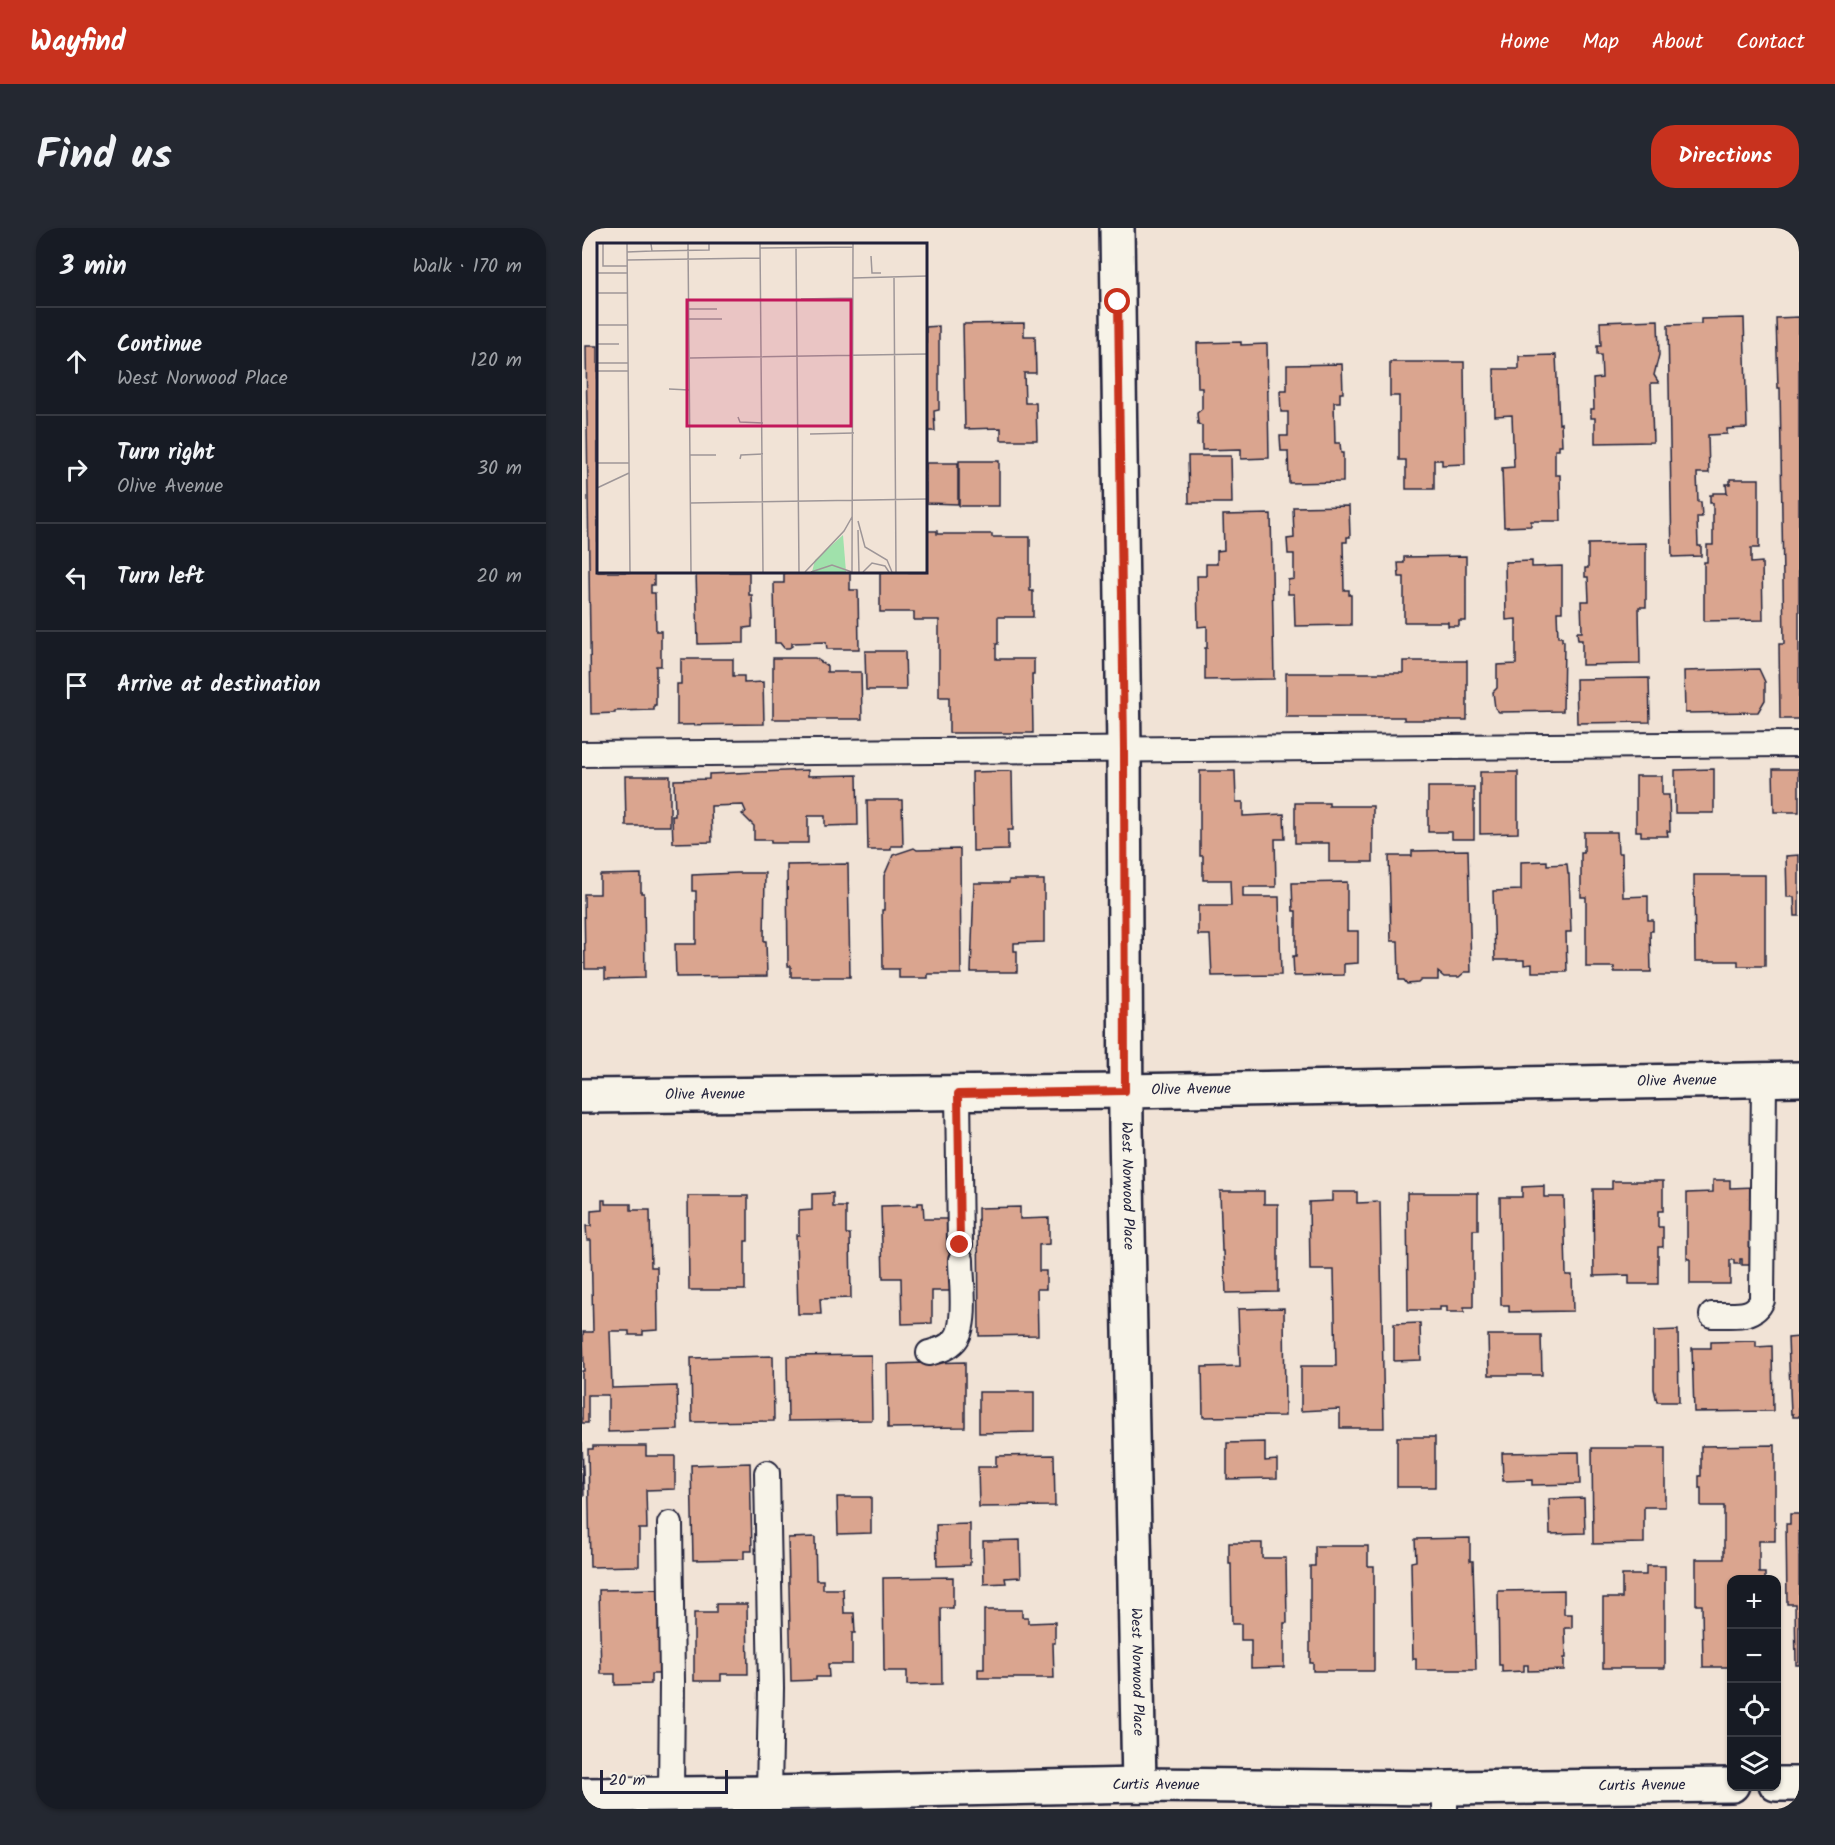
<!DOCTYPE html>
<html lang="en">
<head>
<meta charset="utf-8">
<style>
  :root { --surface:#171b24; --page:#242831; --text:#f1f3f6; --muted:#9ea1a6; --line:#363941; --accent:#c8321e }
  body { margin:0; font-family:Kalam,sans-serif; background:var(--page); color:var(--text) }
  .controls { position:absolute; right:18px; bottom:18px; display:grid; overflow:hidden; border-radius:12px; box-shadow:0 2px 4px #0004 }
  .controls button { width:54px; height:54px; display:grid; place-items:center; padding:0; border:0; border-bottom:2px solid var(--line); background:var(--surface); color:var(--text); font:30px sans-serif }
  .scale { position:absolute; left:18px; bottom:15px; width:128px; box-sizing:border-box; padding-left:6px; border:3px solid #22223b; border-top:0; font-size:16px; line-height:21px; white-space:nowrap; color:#22223b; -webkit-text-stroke:4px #f7f3e8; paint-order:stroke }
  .stop { position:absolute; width:18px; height:18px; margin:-14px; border:4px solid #c8321e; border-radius:50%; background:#fff }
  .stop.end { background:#c8321e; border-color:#fff; box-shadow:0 2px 6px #0008 }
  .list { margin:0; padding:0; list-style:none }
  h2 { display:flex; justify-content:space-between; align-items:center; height:78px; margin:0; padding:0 24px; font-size:26px }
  h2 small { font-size:20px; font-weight:400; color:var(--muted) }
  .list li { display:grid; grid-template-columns:39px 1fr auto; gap:18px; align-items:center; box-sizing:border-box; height:108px; padding:0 24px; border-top:2px solid var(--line) }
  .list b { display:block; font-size:22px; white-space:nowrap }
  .list p { margin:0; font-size:20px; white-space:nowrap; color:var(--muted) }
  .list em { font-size:20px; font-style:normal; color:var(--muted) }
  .icon { flex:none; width:33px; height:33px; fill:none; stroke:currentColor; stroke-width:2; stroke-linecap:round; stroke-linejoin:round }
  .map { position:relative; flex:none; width:1217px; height:1581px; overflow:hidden; border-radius:24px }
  header { display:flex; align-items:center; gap:36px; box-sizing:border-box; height:84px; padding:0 30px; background:var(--accent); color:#fff }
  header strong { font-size:28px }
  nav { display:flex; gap:33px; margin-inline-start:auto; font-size:21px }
  .intro { display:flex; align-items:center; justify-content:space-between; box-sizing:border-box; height:144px; padding:0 36px }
  h1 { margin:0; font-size:42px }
  .button { padding:15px 27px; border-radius:24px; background:var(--accent); color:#fff; font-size:21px; font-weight:700 }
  main { display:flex; gap:36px; padding:0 36px }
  aside { flex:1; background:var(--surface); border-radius:24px; box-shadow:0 2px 4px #0004 }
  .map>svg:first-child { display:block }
</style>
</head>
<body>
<header>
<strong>Wayfind</strong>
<nav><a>Home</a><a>Map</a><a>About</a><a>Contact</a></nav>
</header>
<div class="intro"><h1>Find us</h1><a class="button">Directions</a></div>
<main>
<aside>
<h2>3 min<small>Walk · 170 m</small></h2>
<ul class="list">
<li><svg class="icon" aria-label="ahead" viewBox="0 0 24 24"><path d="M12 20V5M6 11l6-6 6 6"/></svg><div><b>Continue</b><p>West Norwood Place</p></div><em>120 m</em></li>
<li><svg class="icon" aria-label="right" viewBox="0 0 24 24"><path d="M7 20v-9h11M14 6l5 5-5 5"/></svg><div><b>Turn right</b><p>Olive Avenue</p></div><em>30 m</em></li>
<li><svg class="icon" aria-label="left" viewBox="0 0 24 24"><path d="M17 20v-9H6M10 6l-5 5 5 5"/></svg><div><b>Turn left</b></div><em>20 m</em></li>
<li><svg class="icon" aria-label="arrive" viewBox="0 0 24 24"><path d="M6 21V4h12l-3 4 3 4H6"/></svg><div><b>Arrive at destination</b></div></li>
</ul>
</aside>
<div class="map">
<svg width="1217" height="1581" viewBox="0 0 1217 1581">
  <rect width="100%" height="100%" fill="#f1e3d6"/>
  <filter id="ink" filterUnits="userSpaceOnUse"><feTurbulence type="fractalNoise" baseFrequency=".0167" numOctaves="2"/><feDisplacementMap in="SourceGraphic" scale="12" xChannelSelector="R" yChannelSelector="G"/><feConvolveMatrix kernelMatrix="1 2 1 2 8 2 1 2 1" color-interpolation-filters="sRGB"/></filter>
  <g filter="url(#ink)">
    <g fill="#daa58f" stroke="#22223b" stroke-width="1.5">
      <path d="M1217 89V491H1198L1197 416H1202L1198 160H1196L1194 90Z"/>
      <path d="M1162 90 1165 200 1145 201V206L1126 207 1127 245H1115L1116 274H1119L1120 289H1115L1116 318H1119V328L1090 329 1086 97 1119 96V91Z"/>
      <path d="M1076 92 1077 127 1072 147 1077 155H1069L1071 214 1013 215V190H1009V181H1012L1011 151 1020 150 1019 127H1015V118H1019L1018 94Z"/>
      <path d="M442 95V108H453L454 145H442L443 175H454L455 212H419V200L383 201 381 96Z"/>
      <path d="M357 98V182L352 183 353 203H344V99Z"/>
      <path d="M659 114V117L685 116 687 230 659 231V221L620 222V198L616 196 615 185 620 181V160H616L615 115Z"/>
      <path d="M4 118H16V344H72V357H69V365H73L74 403H79V438H74V477H72V482L33 483V485L9 486Z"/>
      <path d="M974 127 977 196 979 195 980 217H977V222H973V247H978L979 293H949V298L922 299 920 240 932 239 930 187 913 188 912 141H937V128Z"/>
      <path d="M808 134H882L883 236 860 237V232H852V261H824V232H817V168H808Z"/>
      <path d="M760 136 761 165H758V174H752L753 215H758L759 225H761V254L707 255 706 223H699L698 208H706V184H699L698 163H705V137Z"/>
      <path d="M606 228H649L650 275H607Z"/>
      <rect x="377" y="233" width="40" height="45"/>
      <path d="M344 235H376V276L344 275Z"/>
      <path d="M1148 251H1177V320H1169V335L1180 334 1181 392 1122 393V334H1125V317H1131V275H1128V267H1131V265H1145L1144 256H1148Z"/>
      <path d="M767 278 768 309H765V314H761L762 362H767V367H769V397L713 398 712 366H706V352L712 351V326H706L705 311 712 310 711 279Z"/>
      <path d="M689 286 692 451 623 452V420H625V398L616 399 615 348H624V336H635V323L642 322 641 287Z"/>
      <path d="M344 303H355V306H410V309H448V363H451V389H416V416H414V431H452V446H450L451 505H367V469H357V392H332V384H298V344H344Z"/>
      <path d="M1064 315V379H1057L1058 436 1000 437V412H996L995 404H1000L999 373H1007L1006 349H1003V340H1006V316Z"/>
      <path d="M884 328V393H877V398H866V394H822V349H817L816 335H822V329Z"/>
      <path d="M950 333V339L980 338V384H975L976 409H980V413H982L981 483 917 484 913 480 911 464 915 460V437L934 436V391L924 392 923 334Z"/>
      <path d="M114 344H167V367H170L171 392H170V399L162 400V415L116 416Z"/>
      <path d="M202 344H268V362H276L277 421H245L244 414 210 415V418L207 420H202L198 415H193L192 355H202Z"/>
      <path d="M283 423H323L324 462H284Z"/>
      <path d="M191 430H233L245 438V444H279L280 491H191Z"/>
      <path d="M99 431H151V448H162V455L181 454 182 496 95 497V456H99Z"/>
      <path d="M821 433H885V492H822V489H704V445H821Z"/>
      <path d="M1177 441 1183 454V472L1176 484 1103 485 1102 443Z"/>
      <path d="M1067 450 1068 494 995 495 994 451Z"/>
      <path d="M1132 541V585H1093V542Z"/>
      <path d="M1191 541H1217V584H1192Z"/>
      <path d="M226 542V548L275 547 276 597 243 598V588H226V615H189V612H172V598L160 586 164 584 161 577 129 578 130 614 91 615 90 588H93L92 552 127 551V546Z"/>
      <path d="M430 543 431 602H426V622L391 623 390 544Z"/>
      <path d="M618 543H653L654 574H661V588L702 586 703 611H693L694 659H661V669H697L699 747 630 748 628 707H616V678H649L648 652H621V628H618Z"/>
      <path d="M898 544H936V605L898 606Z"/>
      <path d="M43 548H88V598H44Z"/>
      <path d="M1054 548H1080V567H1087L1088 603H1085L1086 608H1059V603H1054Z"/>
      <path d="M846 559H892V611H870V604H846Z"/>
      <path d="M285 572H320L321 618H309V622H286Z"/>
      <path d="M713 575H747V578H791V634H747V615H713Z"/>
      <path d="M1002 604H1035L1036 625H1040L1041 669 1066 668V692H1071V703H1068L1069 744H1032V739H1004V669H999V625H1002Z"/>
      <path d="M332 620 335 622 378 621 379 746H346V750H317V741H301L300 682H302V648L311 627Z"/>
      <path d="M886 622 889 744H883L877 749H862L856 744V752H839L836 755 825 756 822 752H817L816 713H809L807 628H830V623Z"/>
      <path d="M1217 627V688H1213L1212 669H1205L1204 628Z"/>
      <path d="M965 633V637L985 636 986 646H987L989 704H984L985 744H950V736L942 737V732H913L911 663 939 662V634Z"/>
      <path d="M266 636 268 749H209V738H206L205 637Z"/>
      <path d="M155 645H183L182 713H184L185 748 94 749 93 716H114V663H110V647Z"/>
      <path d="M59 646V665H62L63 750 23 751V741H3L2 666H18V647Z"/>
      <path d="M1112 647H1183V738H1156V733H1113Z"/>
      <path d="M427 652H462V714L432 715V723H435V744H389L392 655H427Z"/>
      <path d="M765 654V703H776V735L762 736V747L712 748 711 728H714V683H711L710 655Z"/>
      <path d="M1131 952H1148V960L1172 959 1169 1037H1160V1031H1158V1036H1152V1032H1148V1056H1108V1031H1105V965L1131 964Z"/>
      <path d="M1030 953H1081V983H1076V999H1081V1019H1076V1056H1047V1047L1012 1048 1011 961H1030Z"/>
      <path d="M962 958V969H982L984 1047H990L991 1083 927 1084V1077H919L918 969H940V959Z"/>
      <path d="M638 963H682V976H696V1064L644 1065 642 1023H640Z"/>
      <path d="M750 964H775V975L798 974 802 1200H758V1181L719 1183V1138H754L752 1042H728L727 974 750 973Z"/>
      <path d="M251 965V979H264V1006H268L269 1070 238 1071 239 1086H216L214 1007H217V983L230 982V966Z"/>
      <path d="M825 965H896V1002H891V1079H882V1084H865V1079H858V1082H826Z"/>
      <path d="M106 968H166V1013H163V1062H107Z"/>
      <path d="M20 972H23V976H49V982H68L69 1039H75L76 1102 61 1103V1107H47V1103H28L30 1160 95 1158 96 1202 26 1204V1167H6V1195H0V1143H2L1 1104H11L9 1012H5L4 998H9V983L20 982Z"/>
      <path d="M336 975H341L342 991H369L388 1017V1032L369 1063H350V1095L320 1096 319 1050H301L299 978 336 977Z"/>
      <path d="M438 979V991L467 990V1016L457 1017V1043H464V1061H455L456 1107 397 1108 396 980Z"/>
      <path d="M702 1080 703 1188 621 1189 620 1139 658 1138 656 1081Z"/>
      <path d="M838 1095 839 1132 812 1133V1096Z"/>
      <path d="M1096 1102 1097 1174H1075L1072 1161V1103Z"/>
      <path d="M906 1107H959L960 1147H907Z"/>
      <path d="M1217 1109V1189H1211V1186H1209L1206 1110Z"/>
      <path d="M1174 1113V1119L1190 1118 1191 1183 1112 1184 1110 1120H1129V1114Z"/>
      <path d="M289 1127 290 1192 206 1193 205 1128Z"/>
      <path d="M191 1128 192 1193 110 1194 109 1130Z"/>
      <path d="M383 1134V1199L306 1200 305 1136Z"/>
      <path d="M397 1164H452V1204L397 1205Z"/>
      <rect x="815" y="1209" width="38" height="50"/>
      <path d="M0 1214 2 1268H0Z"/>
      <path d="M683 1214V1233L695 1232V1250L645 1251V1215Z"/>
      <path d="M1193 1217V1313H1177V1345H1183V1352H1150V1439H1121L1120 1377H1114V1331H1142V1278H1119V1260H1117V1248H1119V1218Z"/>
      <path d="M11 1218H64V1228H93V1261L64 1262 65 1301H57V1338L8 1339 6 1221H11Z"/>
      <path d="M1010 1220H1083V1279H1062V1315L1011 1316Z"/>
      <path d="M997 1224 998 1256 950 1257V1252L921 1253 920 1225Z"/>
      <path d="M472 1227 473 1278 397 1279 396 1239H414V1228Z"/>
      <path d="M168 1235 170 1323H162V1331L111 1332 109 1237Z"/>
      <path d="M255 1269H289V1305L256 1306Z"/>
      <path d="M1002 1270 1003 1305 968 1306 967 1271Z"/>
      <path d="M1208 1286H1217V1437H1214L1213 1376H1205L1204 1296H1208Z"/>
      <path d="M388 1296V1337L355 1338 354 1297Z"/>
      <path d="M233 1309 234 1352H241V1361H261L262 1385H272L273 1405H270V1436H246L247 1449H234V1452L209 1453 206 1310Z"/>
      <path d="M888 1310V1333H891L894 1442H834V1431H831L829 1334 834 1333 833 1311Z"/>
      <path d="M438 1312 439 1349 423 1350 424 1355 402 1356 401 1313Z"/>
      <path d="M647 1315H680V1330H704L705 1395H702V1439L669 1440V1412H659V1396H650L649 1336H647Z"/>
      <path d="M733 1318H786V1338H792V1443H731V1435H728V1338H733Z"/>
      <path d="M1064 1338H1083V1440H1021V1370H1040V1347H1064Z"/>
      <path d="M371 1349V1380H359L360 1456 325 1457V1443H302L301 1350Z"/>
      <path d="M77 1361 81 1446H69V1456L33 1457V1446H19L17 1362Z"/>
      <path d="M982 1362V1386H990V1400H983L984 1430H982V1442L946 1443V1437H942V1443L920 1444V1437H917L916 1363Z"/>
      <path d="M134 1376H165L166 1446H139V1453H112V1385H134Z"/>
      <path d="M402 1382H440V1389H446V1395L473 1394V1415H471L472 1450H396V1441H402Z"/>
    </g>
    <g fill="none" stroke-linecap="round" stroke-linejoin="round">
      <g stroke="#22223b" stroke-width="28">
        <g id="lane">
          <path d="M0 526 1217 516"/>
          <path d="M376 865 378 1017"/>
          <path d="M1130 1087C1148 1086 1172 1092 1180 1072L1182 851"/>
          <path d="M347 1125C357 1122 366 1120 373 1112 386 1097 379 1052 379 1032"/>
          <path d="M185 1245 189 1460 187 1565"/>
          <path d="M88 1296 90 1454 89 1567"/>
          <path d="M863 1581V1560"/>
        </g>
      </g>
      <g stroke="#22223b" stroke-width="38">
        <g id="street">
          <path id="s1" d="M535 0 542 521 544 902 557 1557"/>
          <path id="s2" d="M0 868 544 863 1217 851"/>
          <path d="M1194 1556H1217"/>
          <path id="s3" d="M0 1567 187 1565 557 1557 863 1560 1150 1557"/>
        </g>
      </g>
      <use href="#lane" stroke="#f7f3e8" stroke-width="24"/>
      <use href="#street" stroke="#f7f3e8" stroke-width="33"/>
    </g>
  </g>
  <g fill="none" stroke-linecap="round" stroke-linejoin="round" filter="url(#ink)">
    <path stroke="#c8321e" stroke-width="8" d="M378 1017 376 866 543 863 542 521 536 74"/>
  </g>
  <g text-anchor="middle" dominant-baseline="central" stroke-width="4.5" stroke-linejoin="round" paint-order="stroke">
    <g font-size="15" fill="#22223b" stroke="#f7f3e8">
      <text stroke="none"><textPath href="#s2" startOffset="1095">Olive Avenue</textPath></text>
      <text stroke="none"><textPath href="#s2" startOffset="609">Olive Avenue</textPath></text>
      <text stroke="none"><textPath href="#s2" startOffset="123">Olive Avenue</textPath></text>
      <text stroke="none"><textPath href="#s1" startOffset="958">West Norwood Place</textPath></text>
      <text stroke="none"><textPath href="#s1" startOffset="1444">West Norwood Place</textPath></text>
      <text stroke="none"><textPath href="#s3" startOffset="574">Curtis Avenue</textPath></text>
      <text stroke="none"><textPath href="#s3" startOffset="1060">Curtis Avenue</textPath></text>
    </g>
  </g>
  <g transform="translate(15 15)">
    <rect width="330" height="330" fill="#f1e3d6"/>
    <path d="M246 292 249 329H215L218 317Z" fill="#a0e1ab"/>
    <path fill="none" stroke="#9e9698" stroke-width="1.5" d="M6 1V23H30M30 1 33 329M54 1 55 8 112 7V1M91 1 94 329M163 1 166 329M163 5 256 4M199 5 202 329M30 9 55 8M274 13 275 30H284M30 17 163 15M0 30H30M256 35 330 33M297 35 299 329M0 50H30M204 56 256 55M92 66H120M92 76H125M0 82H31M0 101H22M93 115 330 111M0 120H31M0 128H31M72 146 92 147M141 174 143 179 166 180M213 191 257 190M93 212H119M143 216 144 212 166 211M0 220H32M0 245 32 230M93 260 330 256M261 278 268 304 290 317 295 329M261 287 262 329M208 329 247 288 255 274M214 329 235 322 255 329M255 329 256 1M266 329 275 320 288 323 292 329"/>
    <path fill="#c2185b" fill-opacity="0.15" stroke="#c2185b" stroke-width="3" d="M90 57H254V183H90Z"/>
    <rect width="330" height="330" fill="none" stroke="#22223b" stroke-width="3"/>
  </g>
</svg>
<div class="controls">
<button>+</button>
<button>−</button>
<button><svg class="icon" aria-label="locate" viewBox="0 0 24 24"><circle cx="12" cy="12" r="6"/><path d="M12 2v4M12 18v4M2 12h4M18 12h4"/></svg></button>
<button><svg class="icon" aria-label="layers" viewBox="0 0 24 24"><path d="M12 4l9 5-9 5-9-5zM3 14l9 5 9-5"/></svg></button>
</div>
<div class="scale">20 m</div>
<div class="stop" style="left:536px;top:74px"></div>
<div class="stop end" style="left:378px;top:1017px"></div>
</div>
</main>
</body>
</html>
